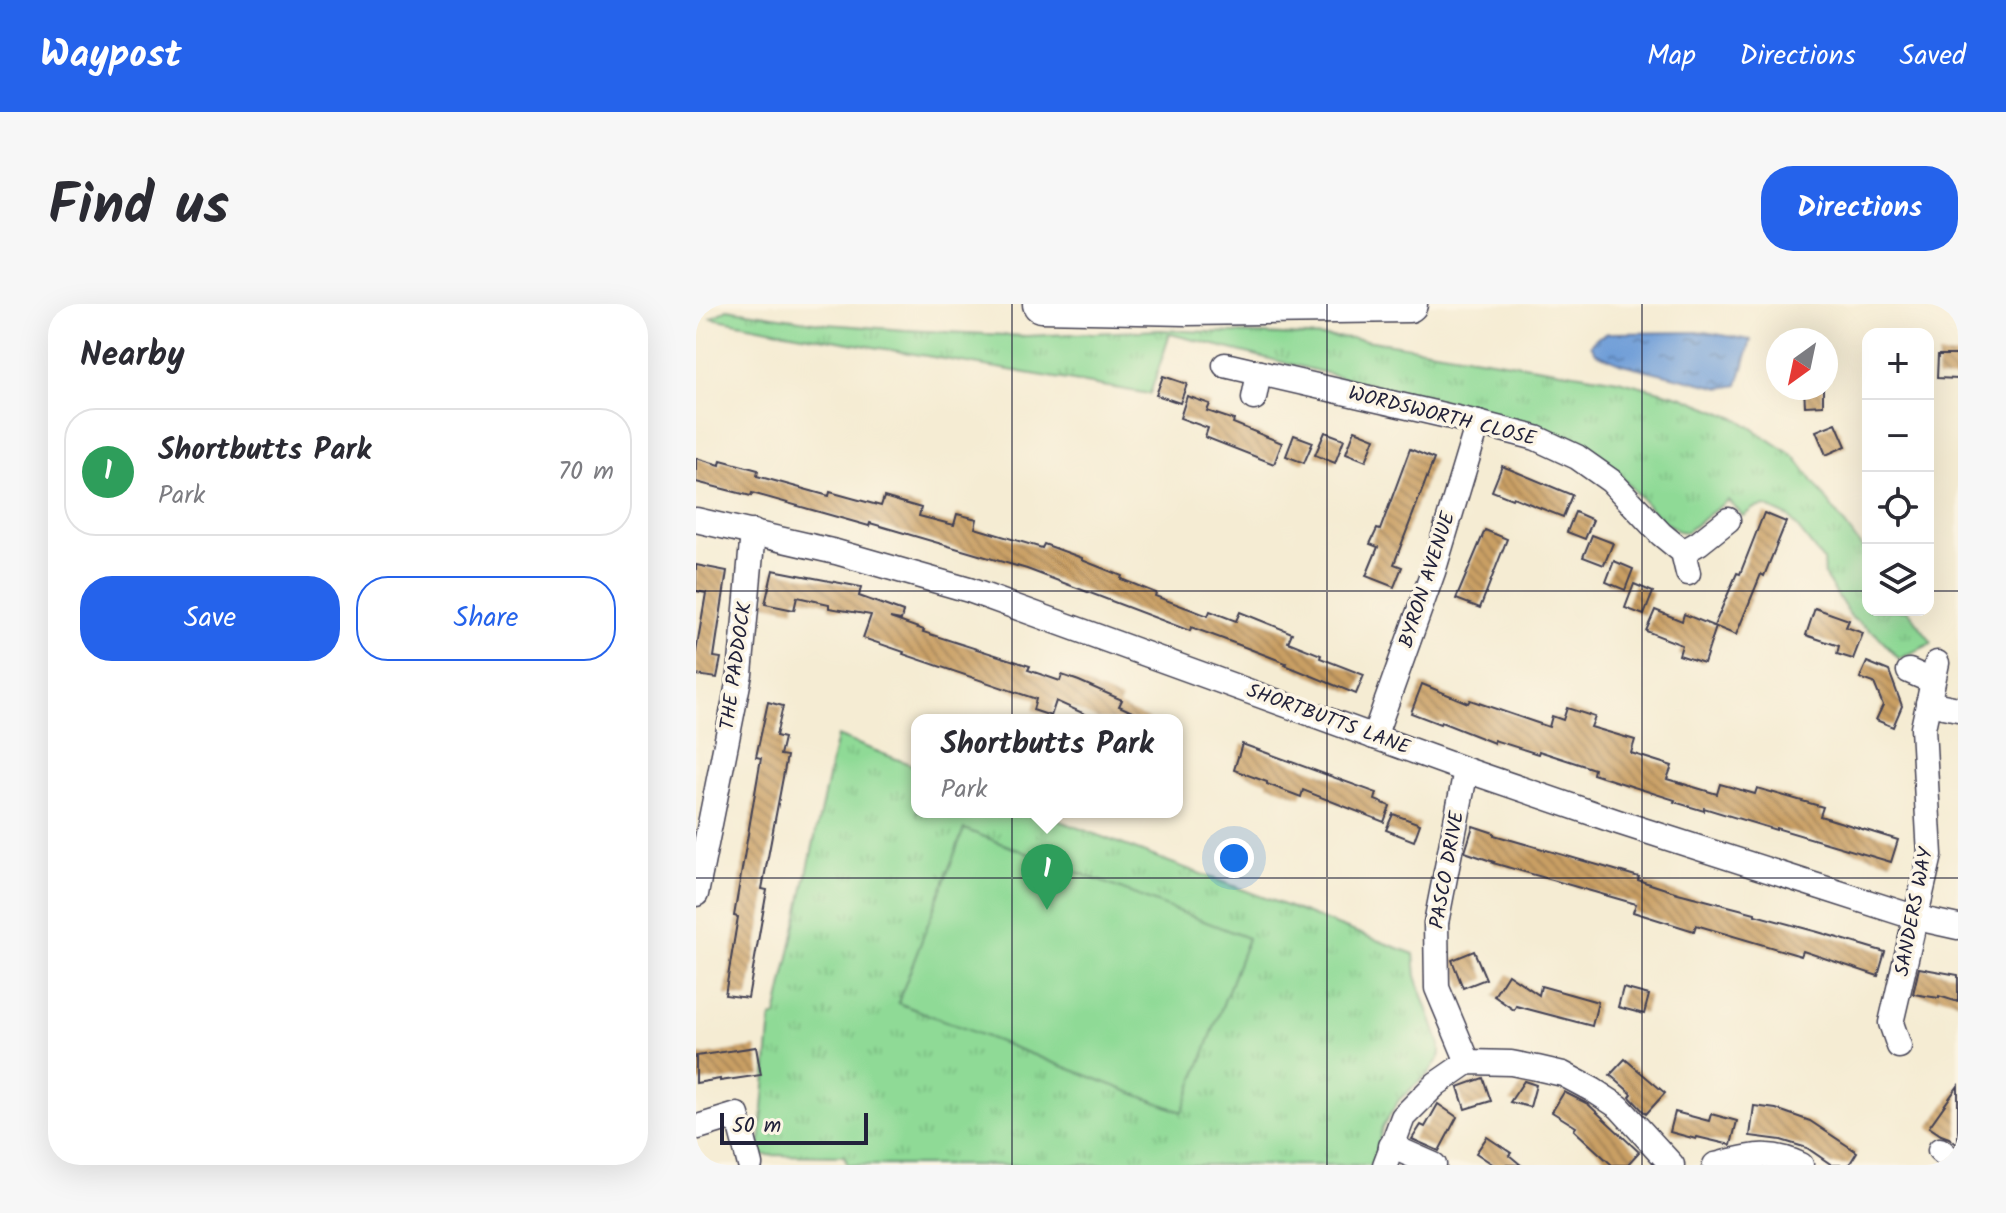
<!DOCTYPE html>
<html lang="en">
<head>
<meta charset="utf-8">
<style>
  :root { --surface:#fff; --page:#f7f7f7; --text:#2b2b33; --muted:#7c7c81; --line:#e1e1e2; --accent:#2563eb }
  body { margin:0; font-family:Kalam,sans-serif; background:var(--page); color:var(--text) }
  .controls { position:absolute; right:24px; top:24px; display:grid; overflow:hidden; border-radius:16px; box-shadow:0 8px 32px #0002 }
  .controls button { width:72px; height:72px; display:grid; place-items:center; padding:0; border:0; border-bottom:2px solid var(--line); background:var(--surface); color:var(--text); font:40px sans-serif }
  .compass { position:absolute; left:1070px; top:24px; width:72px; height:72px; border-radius:50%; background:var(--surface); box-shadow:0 8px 32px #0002; rotate:213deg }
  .scale { position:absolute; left:24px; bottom:20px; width:148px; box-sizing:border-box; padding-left:8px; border:4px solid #22223b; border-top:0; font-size:22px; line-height:28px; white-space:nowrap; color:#22223b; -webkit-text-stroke:6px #fcf5e5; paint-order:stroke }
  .you { position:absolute; left:538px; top:554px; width:28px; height:28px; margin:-20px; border:6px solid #fff; border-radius:50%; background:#1a73e8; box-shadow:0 0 0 12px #1a73e833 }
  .badge { display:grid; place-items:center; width:52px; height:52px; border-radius:50%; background:var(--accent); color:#fff; font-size:26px; font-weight:700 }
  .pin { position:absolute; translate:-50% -66px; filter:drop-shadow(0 2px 4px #0008) }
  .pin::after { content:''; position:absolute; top:42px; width:28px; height:24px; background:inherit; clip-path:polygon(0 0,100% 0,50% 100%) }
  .popup { position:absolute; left:215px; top:410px; width:272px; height:104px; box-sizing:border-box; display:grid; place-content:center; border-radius:16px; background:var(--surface); filter:drop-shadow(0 2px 6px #0005); font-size:26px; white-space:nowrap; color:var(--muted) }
  .popup b { font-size:30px; color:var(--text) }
  .popup::after { content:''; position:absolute; left:50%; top:100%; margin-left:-16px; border:16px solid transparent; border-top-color:var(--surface) }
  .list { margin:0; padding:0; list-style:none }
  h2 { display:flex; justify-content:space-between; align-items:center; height:104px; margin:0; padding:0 32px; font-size:34px }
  h2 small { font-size:26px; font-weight:400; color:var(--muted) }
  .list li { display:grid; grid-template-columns:52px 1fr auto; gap:24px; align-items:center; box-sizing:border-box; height:128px; margin:0 16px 16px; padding:0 16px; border:2px solid var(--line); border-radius:32px }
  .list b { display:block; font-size:30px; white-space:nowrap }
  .list p { margin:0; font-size:26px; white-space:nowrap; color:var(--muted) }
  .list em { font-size:26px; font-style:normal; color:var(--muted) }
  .actions { display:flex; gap:16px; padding:24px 32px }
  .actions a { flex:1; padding:18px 0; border:2px solid var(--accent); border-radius:32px; text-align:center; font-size:28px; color:var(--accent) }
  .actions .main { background:var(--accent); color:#fff }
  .icon { flex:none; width:44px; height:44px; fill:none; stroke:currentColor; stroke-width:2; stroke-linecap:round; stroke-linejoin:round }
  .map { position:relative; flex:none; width:1262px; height:861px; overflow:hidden; border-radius:32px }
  header { display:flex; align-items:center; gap:48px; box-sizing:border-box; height:112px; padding:0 40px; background:var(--accent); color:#fff }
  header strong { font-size:38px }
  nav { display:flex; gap:44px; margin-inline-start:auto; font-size:28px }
  .intro { display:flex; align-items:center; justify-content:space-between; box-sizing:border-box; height:192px; padding:0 48px }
  h1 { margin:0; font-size:56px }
  .button { padding:20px 36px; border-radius:32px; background:var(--accent); color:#fff; font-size:28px; font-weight:700 }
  main { display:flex; gap:48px; padding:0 48px }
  aside { flex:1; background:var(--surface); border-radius:32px; box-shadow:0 8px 32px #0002 }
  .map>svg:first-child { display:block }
</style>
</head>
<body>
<header>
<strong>Waypost</strong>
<nav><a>Map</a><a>Directions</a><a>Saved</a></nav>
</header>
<div class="intro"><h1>Find us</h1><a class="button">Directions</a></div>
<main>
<aside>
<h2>Nearby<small></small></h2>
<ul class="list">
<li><span class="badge" style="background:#2e9e5b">1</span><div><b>Shortbutts Park</b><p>Park</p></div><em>70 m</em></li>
</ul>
<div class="actions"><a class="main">Save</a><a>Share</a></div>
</aside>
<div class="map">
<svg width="1262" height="861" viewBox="0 0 1262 861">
  <defs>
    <pattern id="grass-tufts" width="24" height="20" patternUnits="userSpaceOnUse" patternTransform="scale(2)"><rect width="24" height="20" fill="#8fda96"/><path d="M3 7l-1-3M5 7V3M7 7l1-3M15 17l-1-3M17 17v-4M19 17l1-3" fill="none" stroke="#7bbb82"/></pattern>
    <pattern id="water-ripples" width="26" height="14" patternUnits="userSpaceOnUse" patternTransform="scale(2)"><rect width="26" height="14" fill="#6f9ed8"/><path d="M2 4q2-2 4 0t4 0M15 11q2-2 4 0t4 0" fill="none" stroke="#5b80b0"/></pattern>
    <pattern id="building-back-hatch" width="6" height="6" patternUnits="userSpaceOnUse" patternTransform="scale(2)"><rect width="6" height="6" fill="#c99f64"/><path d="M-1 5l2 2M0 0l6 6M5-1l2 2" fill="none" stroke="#a38154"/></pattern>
  </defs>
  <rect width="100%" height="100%" fill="#fcf5e5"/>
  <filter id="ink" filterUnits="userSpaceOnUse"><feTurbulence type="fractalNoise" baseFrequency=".0125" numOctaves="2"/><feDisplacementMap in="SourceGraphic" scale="16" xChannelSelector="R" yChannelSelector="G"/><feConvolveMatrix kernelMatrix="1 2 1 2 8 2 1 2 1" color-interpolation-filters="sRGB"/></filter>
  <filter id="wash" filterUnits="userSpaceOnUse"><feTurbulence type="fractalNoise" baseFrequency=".006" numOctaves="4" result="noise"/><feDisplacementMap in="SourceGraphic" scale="32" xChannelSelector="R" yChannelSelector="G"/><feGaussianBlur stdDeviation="1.8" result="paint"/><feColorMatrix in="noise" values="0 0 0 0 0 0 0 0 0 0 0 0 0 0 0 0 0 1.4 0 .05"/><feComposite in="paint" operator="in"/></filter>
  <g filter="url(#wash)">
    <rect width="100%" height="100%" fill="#f5ecd3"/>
    <g fill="url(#grass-tufts)" stroke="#587e68" stroke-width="2">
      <path d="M31 5 131 20 209 26 330 32 465 26 657 34 922 76 987 93 1044 116 1099 153 1172 252V306H1212L1236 339 1203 355 1180 330 1156 314 1128 271 1127 256 1093 213 1069 202 1058 204 1047 212 1032 196 990 228 982 227 963 214 916 163 850 124 474 30 454 90 89 28 16 14Z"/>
      <path d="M141 432 221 463V508H340L718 650 720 672 744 741V753L733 769 703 796 686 824 678 861H152L148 852 63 851 75 714 80 712Z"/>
    </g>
    <path fill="#8fda96" stroke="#587e68" stroke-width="2" d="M268 525 552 634 486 808 202 699Z"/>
    <path fill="url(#water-ripples)" stroke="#48608a" stroke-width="2" d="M1008 28 1055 36 1042 81 1025 84 926 60 900 49 895 41 900 34 912 29Z"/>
    <g id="blocks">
      <g fill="url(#building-back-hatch)">
        <path d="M1242 51H1262V75L1241 74Z"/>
        <path d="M467 72 491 80 484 99 460 91Z"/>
        <path d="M1108 84H1127V101L1109 102Z"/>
        <path d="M491 92 514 100 511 107 538 116 537 119 586 139 578 160 509 133 512 124 484 114Z"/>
        <path d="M1140 119 1150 142 1130 151 1120 127Z"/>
        <path d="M659 126 679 134 670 157 650 149Z"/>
        <path d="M629 128 648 135 639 159 619 151Z"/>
        <path d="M598 131 617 138 608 159 590 152Z"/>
        <path d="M714 145 738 155 698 260 706 263 698 283 670 272 682 243 674 240 681 225 684 226Z"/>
        <path d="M0 154 24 161 25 156 62 166 61 172 133 192 134 188 185 202 188 193 225 204 223 212 258 221 261 210 281 215 279 224 346 244 348 240 386 254V256L426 272 425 275 460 289 459 292 512 312 514 307 540 317 544 308 596 329 592 338 625 351 624 354 668 371 660 390 589 361 590 359 546 342 495 323 494 327 331 265 174 219 173 222 56 189 55 192 0 178Z"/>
        <path d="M806 162 876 191 867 213 817 193 816 195 796 187Z"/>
        <path d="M879 208 897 216 889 235 871 228Z"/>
        <path d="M1068 209 1090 218 1068 272 1065 270 1040 331 1018 322 1041 269 1044 270Z"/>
        <path d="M789 226 811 235 784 304 760 295Z"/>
        <path d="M896 231 917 239 908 261 887 253Z"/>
        <path d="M918 257 937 265 929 286 910 278Z"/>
        <path d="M0 261 31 267 18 353 25 354 21 374 0 371V348L10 289 0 287Z"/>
        <path d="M77 266 165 283 163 292 207 308 205 316 194 314 228 326 227 328 334 362 332 366 364 377 366 371 383 377 426 396 423 402 454 416H402L360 397 355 412 337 406 340 395 207 350 208 348 167 334 175 311 133 304V300L101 293 98 306 69 300Z"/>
        <path d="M938 280 957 288 948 311 929 304Z"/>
        <path d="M1119 304 1153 316 1150 323 1167 329 1157 355 1141 350 1143 342 1110 331Z"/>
        <path d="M959 306 986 317 988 310 1020 323 1008 359 983 351 986 341 950 327Z"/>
        <path d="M1171 358 1193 367 1206 402 1197 423 1180 416 1187 401 1178 379 1164 374Z"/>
        <path d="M726 380 772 399 774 396 853 423 856 412 867 416 871 404 899 413 895 423 939 436 935 449 976 462 971 475 1021 490 1024 480 1059 490 1061 484 1127 503 1124 512 1202 536 1195 558 1080 524V526L1008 504V507L978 498 979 496 897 470 898 465 843 447 842 450 798 436V439L745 418 744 420 715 409Z"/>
        <path d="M72 398 87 402 80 432 88 434 84 451 91 452 66 585 71 586 52 694 29 691 42 613 38 612 65 454 60 453Z"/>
        <path d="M546 440 681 489 679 496 694 502 688 518 607 486 605 493 571 480V478L538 466Z"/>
        <path d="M697 510 724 520 718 537 690 526Z"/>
        <path d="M777 522 798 529V531L943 573 942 576 982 589 1059 609V611L1122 628 1189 648 1182 672 1107 647 1105 652 1000 621 998 627 937 608 940 600 797 559 798 558 769 548Z"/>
        <path d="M778 647 790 675 767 684 756 656Z"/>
        <path d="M1223 664 1262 671V698L1243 692V694L1217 690Z"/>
        <path d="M812 670 843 691 845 682 902 698 896 722 820 702 818 706 798 692Z"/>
        <path d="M927 684 953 691 948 710 922 703Z"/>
        <path d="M60 743 65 771 24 777V775L0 779V752Z"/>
        <path d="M929 755 969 789 950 810 934 793 936 790 914 771Z"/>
        <path d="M787 774 795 797 769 805 762 783Z"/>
        <path d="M828 777 840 781 834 803 814 798Z"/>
        <path d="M1262 782V841L1253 834 1245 831 1233 823Z"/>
        <path d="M868 788 892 800 943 848 931 861H916L878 826 880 823 856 808Z"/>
        <path d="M742 800 761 813 743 847 716 835 725 821 729 823Z"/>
        <path d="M1058 802 1080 805 1114 817 1161 848 1153 861H1136L1111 844 1085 836 1054 832Z"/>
        <path d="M979 808 1013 817 1015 810 1041 817 1035 841 1001 833 1000 835 974 828Z"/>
        <path d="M791 833 815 849 813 851 825 861H798L780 849Z"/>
      </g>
    </g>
  </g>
  <g filter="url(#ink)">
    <use href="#blocks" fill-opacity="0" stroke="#424052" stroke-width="2"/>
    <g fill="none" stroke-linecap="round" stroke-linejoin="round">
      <g stroke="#424052" stroke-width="27">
        <g id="minor">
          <path d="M529 61 782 119 840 134 881 153 915 177 965 230 987 248 992 269"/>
          <path d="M558 94 563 69"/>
          <path d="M0 216 140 248 273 286 770 466 922 518 1221 614 1262 623"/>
          <path d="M987 248 1003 239 1032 216"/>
          <path d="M1213 367 1236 377"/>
          <path d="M1232 399 1262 405"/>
          <path d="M678 433 737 268 782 119"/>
          <path d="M770 466 740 619 741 684 772 758"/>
          <path d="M0 590 44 370 57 228"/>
          <path d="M1203 742 1195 719 1234 551 1227 424 1241 359"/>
          <path d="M2 823 41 811 54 861"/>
          <path d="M695 842 738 861"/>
          <path d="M1244 846 1262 861"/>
          <path d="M689 861 707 813 740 780 772 758 815 759 841 764 867 770 897 786 923 803 976 861"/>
          <path d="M1019 861C1052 853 1073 845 1105 861"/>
        </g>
      </g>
      <g stroke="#424052" stroke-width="39">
        <path id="highway" d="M345 0 490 3 713 0"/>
      </g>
      <use href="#minor" stroke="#fff" stroke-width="24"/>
      <use href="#highway" stroke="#fff" stroke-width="36"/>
    </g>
  </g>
  <path fill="none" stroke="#22223b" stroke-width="2" stroke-opacity="0.55" d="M316 0V861M631 0V861M946 0V861M0 287H1172M1232 287H1262M0 574H1262"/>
  <g text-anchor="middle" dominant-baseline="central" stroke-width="7" stroke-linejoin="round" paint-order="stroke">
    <g font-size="20" fill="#22223b" stroke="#fcf5e5">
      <text transform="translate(746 113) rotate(14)">WORDSWORTH CLOSE</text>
      <text transform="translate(732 276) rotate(-72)">BYRON AVENUE</text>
      <text transform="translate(41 362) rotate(-82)">THE PADDOCK</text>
      <text transform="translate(632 416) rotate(20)">SHORTBUTTS LANE</text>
      <text transform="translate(752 566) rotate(-80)">PASCO DRIVE</text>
      <text transform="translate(1219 608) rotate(-79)">SANDERS WAY</text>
    </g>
  </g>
</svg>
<div class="controls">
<button>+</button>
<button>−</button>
<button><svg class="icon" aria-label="locate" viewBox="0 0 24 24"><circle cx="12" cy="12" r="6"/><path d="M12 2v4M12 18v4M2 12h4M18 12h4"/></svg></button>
<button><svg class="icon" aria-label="layers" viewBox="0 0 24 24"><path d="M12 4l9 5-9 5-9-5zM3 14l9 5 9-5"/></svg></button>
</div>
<svg class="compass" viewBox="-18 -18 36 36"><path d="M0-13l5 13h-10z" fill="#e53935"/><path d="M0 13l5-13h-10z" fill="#7c7c81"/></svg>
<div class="scale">50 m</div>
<div class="you"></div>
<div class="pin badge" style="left:351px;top:606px;background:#2e9e5b">1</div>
<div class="popup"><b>Shortbutts Park</b>Park</div>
</div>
</main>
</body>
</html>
